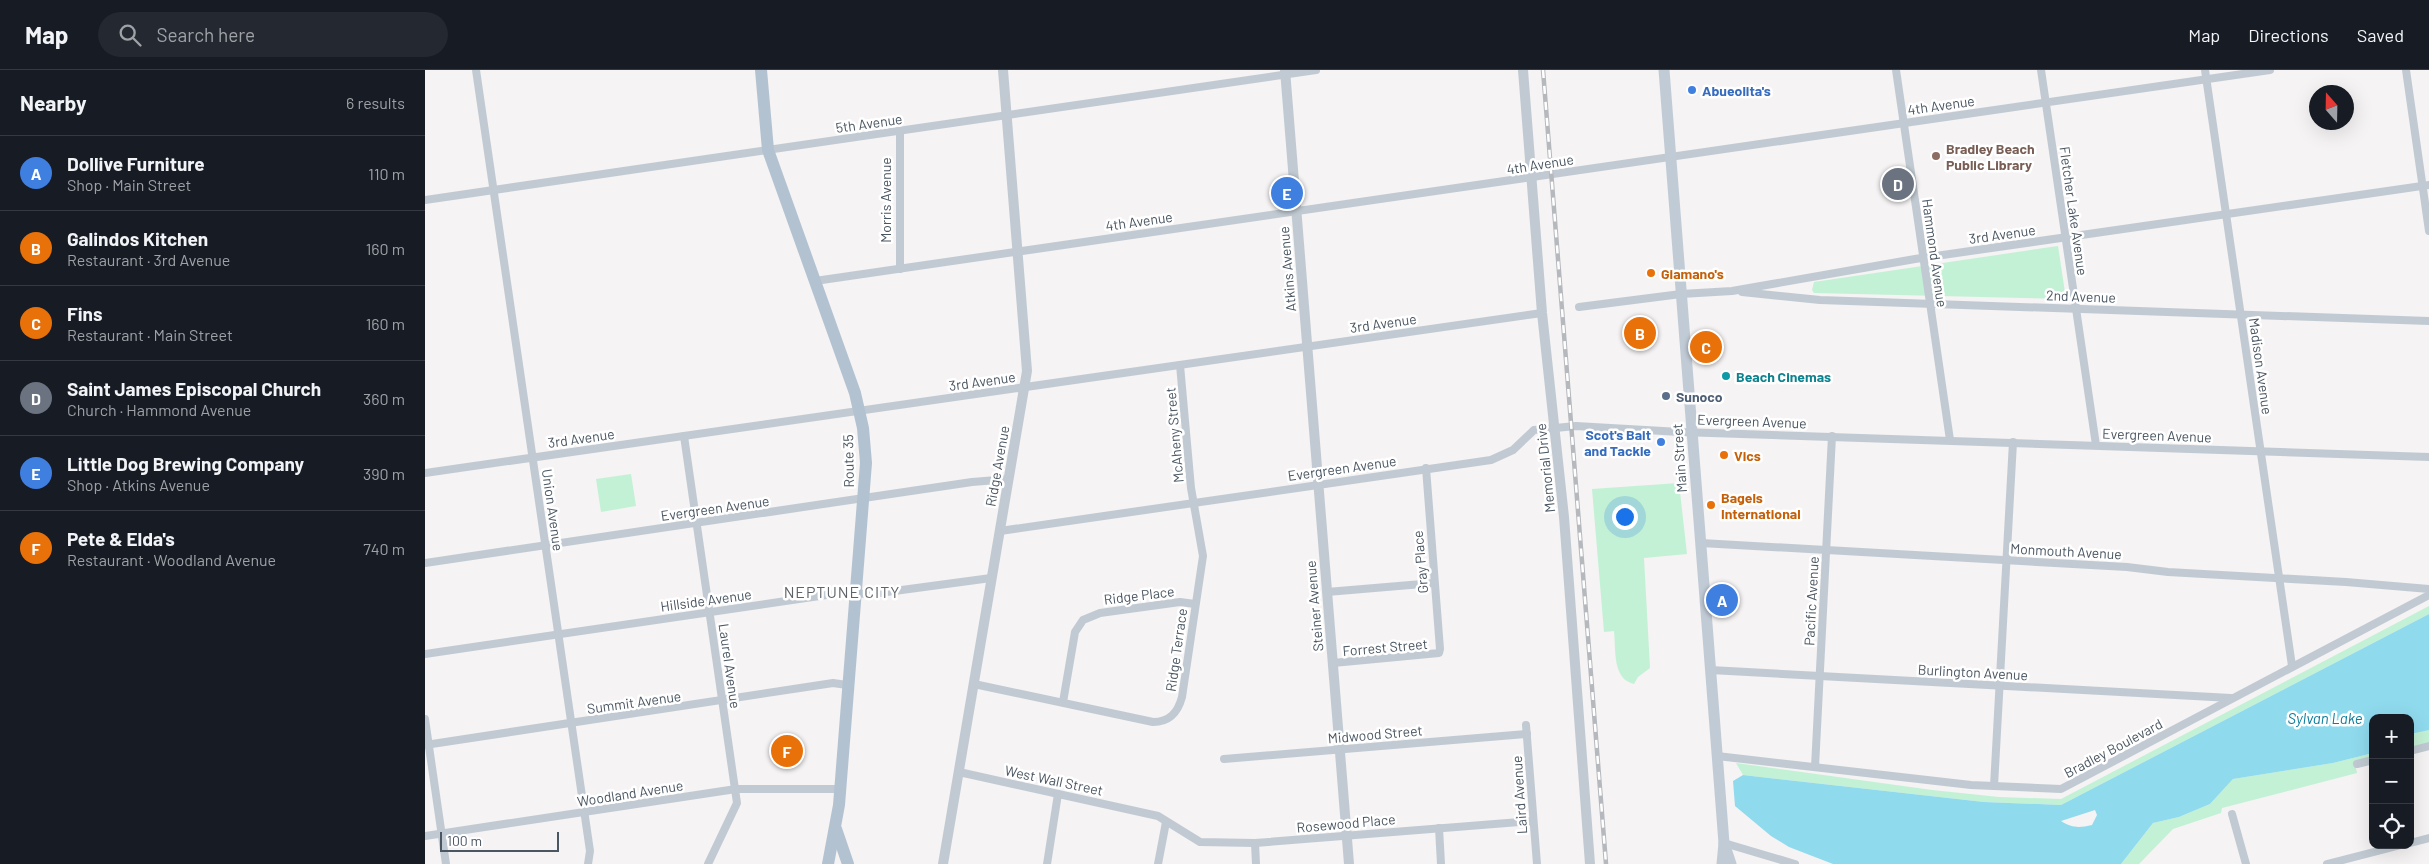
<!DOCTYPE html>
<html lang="en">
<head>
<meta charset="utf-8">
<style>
  :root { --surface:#171b24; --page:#242831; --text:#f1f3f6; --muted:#9ea1a6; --line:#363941; --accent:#d93025 }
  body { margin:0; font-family:Barlow,sans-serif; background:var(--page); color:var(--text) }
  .controls { position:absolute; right:15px; bottom:15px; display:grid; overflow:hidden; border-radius:10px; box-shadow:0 5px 20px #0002 }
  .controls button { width:45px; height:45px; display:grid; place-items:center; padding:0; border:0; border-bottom:1px solid var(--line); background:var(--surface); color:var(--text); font:25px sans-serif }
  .compass { position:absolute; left:1884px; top:15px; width:45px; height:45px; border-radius:50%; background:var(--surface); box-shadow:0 5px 20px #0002; rotate:340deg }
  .scale { position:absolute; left:15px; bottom:12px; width:119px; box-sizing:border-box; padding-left:5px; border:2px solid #4a5661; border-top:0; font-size:14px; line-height:18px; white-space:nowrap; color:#4a5661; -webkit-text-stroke:4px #fff; paint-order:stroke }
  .you { position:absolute; left:1199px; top:446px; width:18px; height:18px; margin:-12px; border:4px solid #fff; border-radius:50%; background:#1a73e8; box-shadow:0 0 0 8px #1a73e833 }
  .badge { display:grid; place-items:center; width:32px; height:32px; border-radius:50%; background:var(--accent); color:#fff; font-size:16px; font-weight:700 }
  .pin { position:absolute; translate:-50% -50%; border:2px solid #fff; box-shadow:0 1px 5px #0006 }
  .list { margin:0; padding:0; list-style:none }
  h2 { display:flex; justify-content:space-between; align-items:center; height:65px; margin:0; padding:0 20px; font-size:21px }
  h2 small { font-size:16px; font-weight:400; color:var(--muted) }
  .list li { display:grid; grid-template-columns:32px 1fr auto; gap:15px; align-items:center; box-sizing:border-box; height:75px; padding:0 20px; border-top:1px solid var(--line) }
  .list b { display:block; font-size:19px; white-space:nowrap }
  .list p { margin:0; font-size:16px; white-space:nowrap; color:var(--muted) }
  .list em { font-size:16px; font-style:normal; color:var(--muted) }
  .icon { flex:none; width:28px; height:28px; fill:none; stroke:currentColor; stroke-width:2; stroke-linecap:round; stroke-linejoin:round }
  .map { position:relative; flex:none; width:2004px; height:794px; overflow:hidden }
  header { display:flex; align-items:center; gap:30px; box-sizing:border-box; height:70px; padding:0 25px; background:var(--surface); border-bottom:1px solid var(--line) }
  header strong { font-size:24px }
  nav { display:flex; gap:28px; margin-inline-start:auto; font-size:18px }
  .search { width:350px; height:45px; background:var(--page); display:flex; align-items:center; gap:12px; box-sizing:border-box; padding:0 18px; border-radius:28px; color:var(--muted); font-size:19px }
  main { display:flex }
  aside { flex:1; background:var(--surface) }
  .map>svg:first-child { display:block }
</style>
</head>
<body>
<header>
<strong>Map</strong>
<div class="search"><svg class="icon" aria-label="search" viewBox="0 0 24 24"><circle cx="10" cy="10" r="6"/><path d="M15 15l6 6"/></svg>Search here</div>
<nav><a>Map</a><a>Directions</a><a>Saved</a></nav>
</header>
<main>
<aside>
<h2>Nearby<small>6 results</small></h2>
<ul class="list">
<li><span class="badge" style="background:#3f7fe0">A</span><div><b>Dollive Furniture</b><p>Shop · Main Street</p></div><em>110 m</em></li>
<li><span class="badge" style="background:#e8710a">B</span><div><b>Galindos Kitchen</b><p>Restaurant · 3rd Avenue</p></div><em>160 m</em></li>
<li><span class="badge" style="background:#e8710a">C</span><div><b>Fins</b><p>Restaurant · Main Street</p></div><em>160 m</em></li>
<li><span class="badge" style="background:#6b7280">D</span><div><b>Saint James Episcopal Church</b><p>Church · Hammond Avenue</p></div><em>360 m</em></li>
<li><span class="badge" style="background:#3f7fe0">E</span><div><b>Little Dog Brewing Company</b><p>Shop · Atkins Avenue</p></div><em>390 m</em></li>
<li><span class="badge" style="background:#e8710a">F</span><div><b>Pete &amp; Elda's</b><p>Restaurant · Woodland Avenue</p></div><em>740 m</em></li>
</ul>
</aside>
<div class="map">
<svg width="2004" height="794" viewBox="0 0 2004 794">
  <rect width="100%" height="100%" fill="#f5f3f3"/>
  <g fill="#c3f1d5">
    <path d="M1633 176 1641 229 1389 223 1387 220 1389 212Z"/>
    <path d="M206 404 211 436 176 442 171 409Z"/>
    <path d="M1254 413 1262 484 1219 488 1225 598 1213 607 1209 614C1187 609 1191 580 1189 561L1179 562 1167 419Z"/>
    <path d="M2004 536V544L1636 735 1559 732 1318 705 1311 693 1507 720 1574 727 1636 729Z"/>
    <path d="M1995 660H2004V673L1985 678V664Z"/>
    <path d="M1948 683V688L1930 693 1932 703 1797 738 1796 743 1748 759 1714 794H1696L1728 753 1754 747 1785 734 1808 709 1908 693Z"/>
  </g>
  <path fill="#90daee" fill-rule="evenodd" d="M2004 544V660L1985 664V648H1948V683L1908 693 1808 709 1785 734 1754 747 1728 753 1696 794H1408L1364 777 1346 766 1310 736 1308 711 1318 705 1559 732 1636 735ZM1670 740 1672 745 1667 755C1654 758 1647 758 1636 751Z"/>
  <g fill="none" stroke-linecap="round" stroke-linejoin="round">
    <g stroke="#c1cad2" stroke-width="8">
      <path d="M51 0 165 781 163 794"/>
      <path d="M1471 0 1525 370"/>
      <path d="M1616 0 1671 375"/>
      <path d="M1780 0 1867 596"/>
      <path d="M1981 0 2004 161"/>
      <path d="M475 61V199"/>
      <path d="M0 130 891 0"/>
      <path d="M390 211 1845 0"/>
      <path d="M1317 222 1395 230 2004 251"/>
      <path d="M1154 237 1256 224 1307 221 1490 189 2004 115"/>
      <path d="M259 366 312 733 283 794"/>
      <path d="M0 403 1117 243"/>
      <path d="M575 461 1066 390 1088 380 1109 360 1151 356 1255 362 2004 387"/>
      <path d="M1276 473 1702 497 1743 502 1921 512 2004 519"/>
      <path d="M0 493 547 412 584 409"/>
      <path d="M902 522 1009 513"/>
      <path d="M0 584 415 523 447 524 566 508"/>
      <path d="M908 593 1014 583 1015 579 1001 398"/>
      <path d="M1285 600 1806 628"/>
      <path d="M549 614 728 652C745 652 753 642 757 627L778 486 766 418 755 295"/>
      <path d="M638 632 650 562 658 550 675 543 755 532 770 534"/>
      <path d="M0 649 21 794"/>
      <path d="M1101 655 1112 794"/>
      <path d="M0 675 408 613 422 615"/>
      <path d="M1985 681 2004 676"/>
      <path d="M1292 686 1546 715 1636 719 2004 525"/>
      <path d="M799 689 1102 664"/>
      <path d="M1932 694 1948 690"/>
      <path d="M1390 697 1407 366"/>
      <path d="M534 702 733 746 775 772 830 773 1108 751"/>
      <path d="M1569 716 1588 372"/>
      <path d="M1807 744 1821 794"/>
      <path d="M1014 758 1016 794"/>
      <path d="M0 766 311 719H415"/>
      <path d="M830 773 831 794"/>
      <path d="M1299 773 1370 794"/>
      <path d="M1985 773 2004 768"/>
      <path d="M622 794 633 724"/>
      <path d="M733 794 741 752"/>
      <path d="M1902 794 1976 775"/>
    </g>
    <g stroke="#c1cad2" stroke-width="10">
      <path d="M860 0 924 794"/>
      <path d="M1098 0 1117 243 1139 447 1165 794"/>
      <path d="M518 794 602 301 578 0"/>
    </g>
    <g stroke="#c1cbd6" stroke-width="11">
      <path d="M1239 0 1299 773 1297 794"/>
      <path d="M1299 773 1306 794"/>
    </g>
    <g stroke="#b3c2d1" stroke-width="12">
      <path d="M336 0 343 80 430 323 438 358 441 393 414 735 403 794"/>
      <path d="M411 759 423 794"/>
    </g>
    <g stroke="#b5b8bd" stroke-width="4.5">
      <path id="rail" d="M1118 0 1181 794"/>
    </g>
    <use href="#rail" stroke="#fff" stroke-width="2.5" stroke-dasharray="8" stroke-linecap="butt"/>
  </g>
  <g fill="#3f7fe0" stroke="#fff" stroke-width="2">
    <circle cx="1267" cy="20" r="5"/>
    <circle cx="1236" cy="372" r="5"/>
  </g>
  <circle fill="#8d6e63" stroke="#fff" stroke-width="2" cx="1511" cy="86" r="5"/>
  <g fill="#e8710a" stroke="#fff" stroke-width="2">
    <circle cx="1226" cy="203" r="5"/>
    <circle cx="1299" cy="385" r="5"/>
    <circle cx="1286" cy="435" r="5"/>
  </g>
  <circle fill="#0f9aa8" stroke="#fff" stroke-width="2" cx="1301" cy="306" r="5"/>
  <circle fill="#5c6f8a" stroke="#fff" stroke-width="2" cx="1241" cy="326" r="5"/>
  <g text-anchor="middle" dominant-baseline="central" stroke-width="5" stroke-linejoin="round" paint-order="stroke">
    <g font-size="14" font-weight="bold" fill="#366cbe" stroke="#fff" text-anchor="start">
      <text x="1277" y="20">Abueolita's</text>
      <text x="1226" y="364" text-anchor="end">Scot's Bait<tspan x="1226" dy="16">and Tackle</tspan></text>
    </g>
    <g font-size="14" fill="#4a5661" stroke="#fff">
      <text transform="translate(1516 35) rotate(-8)">4th Avenue</text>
      <text transform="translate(444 53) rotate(-8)">5th Avenue</text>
      <text transform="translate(1115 94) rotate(-9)">4th Avenue</text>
      <text transform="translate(460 130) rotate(-90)">Morris Avenue</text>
      <text transform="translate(1649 141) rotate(82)">Fletcher Lake Avenue</text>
      <text transform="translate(714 151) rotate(-8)">4th Avenue</text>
      <text transform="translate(1577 164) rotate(-8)">3rd Avenue</text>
      <text transform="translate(1510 183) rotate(82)">Hammond Avenue</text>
      <text transform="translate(862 199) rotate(-95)">Atkins Avenue</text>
      <text transform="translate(1656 226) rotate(2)">2nd Avenue</text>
      <text transform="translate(958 253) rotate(-8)">3rd Avenue</text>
      <text transform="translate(1836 296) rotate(82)">Madison Avenue</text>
      <text transform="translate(557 311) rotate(-8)">3rd Avenue</text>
      <text transform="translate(1327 351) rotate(2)">Evergreen Avenue</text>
      <text transform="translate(749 365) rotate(-95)">McAheny Street</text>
      <text transform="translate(1732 365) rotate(2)">Evergreen Avenue</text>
      <text transform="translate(156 368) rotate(-8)">3rd Avenue</text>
      <text transform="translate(1254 388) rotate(-94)">Main Street</text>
      <text transform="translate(423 391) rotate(-91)">Route 35</text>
      <text transform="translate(572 396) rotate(-80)">Ridge Avenue</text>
      <text transform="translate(917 398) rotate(-8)">Evergreen Avenue</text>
      <text transform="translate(1120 398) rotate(-96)">Memorial Drive</text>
      <text transform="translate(290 438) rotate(-8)">Evergreen Avenue</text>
      <text transform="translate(128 440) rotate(82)">Union Avenue</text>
      <text transform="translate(1641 481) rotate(3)">Monmouth Avenue</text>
      <text transform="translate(995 492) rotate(-95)">Gray Place</text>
      <text transform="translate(714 525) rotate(-7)">Ridge Place</text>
      <text transform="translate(281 530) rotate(-8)">Hillside Avenue</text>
      <text transform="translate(1386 531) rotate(-87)">Pacific Avenue</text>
      <text transform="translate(889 536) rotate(-95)">Steiner Avenue</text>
      <text transform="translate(960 577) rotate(-5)">Forrest Street</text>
      <text transform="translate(751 580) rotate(-82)">Ridge Terrace</text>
      <text transform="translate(305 596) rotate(82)">Laurel Avenue</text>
      <text transform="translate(1548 602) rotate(3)">Burlington Avenue</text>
      <text transform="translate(209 632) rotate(-8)">Summit Avenue</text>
      <text transform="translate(950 664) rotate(-5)">Midwood Street</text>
      <text transform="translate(1688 678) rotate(-28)">Bradley Boulevard</text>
      <text transform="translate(629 710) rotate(12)">West Wall Street</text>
      <text transform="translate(205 723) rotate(-9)">Woodland Avenue</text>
      <text transform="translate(1094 725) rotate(-94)">Laird Avenue</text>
      <text transform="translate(921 753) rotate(-5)">Rosewood Place</text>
    </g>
    <g font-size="14" font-weight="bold" fill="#785e54" stroke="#fff" text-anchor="start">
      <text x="1521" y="78">Bradley Beach<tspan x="1521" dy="16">Public Library</tspan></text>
    </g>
    <g font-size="14" font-weight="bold" fill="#c56008" stroke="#fff" text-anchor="start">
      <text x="1236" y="203">Giamano's</text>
      <text x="1309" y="385">Vics</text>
      <text x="1296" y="427">Bagels<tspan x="1296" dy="16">International</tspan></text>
    </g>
    <g font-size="14" font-weight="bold" fill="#0d838f" stroke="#fff" text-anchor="start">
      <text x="1311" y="306">Beach Cinemas</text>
    </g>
    <g font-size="14" font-weight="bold" fill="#4e5e75" stroke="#fff" text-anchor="start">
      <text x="1251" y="326">Sunoco</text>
    </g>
    <g font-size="15" font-style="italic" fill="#0c7c9b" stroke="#fff">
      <text x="1900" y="648">Sylvan Lake</text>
    </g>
    <g font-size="16" letter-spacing="1" fill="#5f6368" stroke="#fff">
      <text x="417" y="521">NEPTUNE CITY</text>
    </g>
  </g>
</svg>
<div class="controls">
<button>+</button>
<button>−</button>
<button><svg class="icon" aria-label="locate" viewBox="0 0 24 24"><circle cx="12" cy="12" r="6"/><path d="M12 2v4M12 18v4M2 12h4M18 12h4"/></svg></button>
</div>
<svg class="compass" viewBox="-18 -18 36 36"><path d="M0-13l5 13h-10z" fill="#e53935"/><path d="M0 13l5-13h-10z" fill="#9ea1a6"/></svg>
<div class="scale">100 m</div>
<div class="you"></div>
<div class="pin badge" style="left:1297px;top:530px;background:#3f7fe0">A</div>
<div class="pin badge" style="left:1215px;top:263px;background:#e8710a">B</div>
<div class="pin badge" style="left:1281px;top:277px;background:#e8710a">C</div>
<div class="pin badge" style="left:1473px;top:114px;background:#6b7280">D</div>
<div class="pin badge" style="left:862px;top:123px;background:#3f7fe0">E</div>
<div class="pin badge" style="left:362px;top:681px;background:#e8710a">F</div>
</div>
</main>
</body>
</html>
